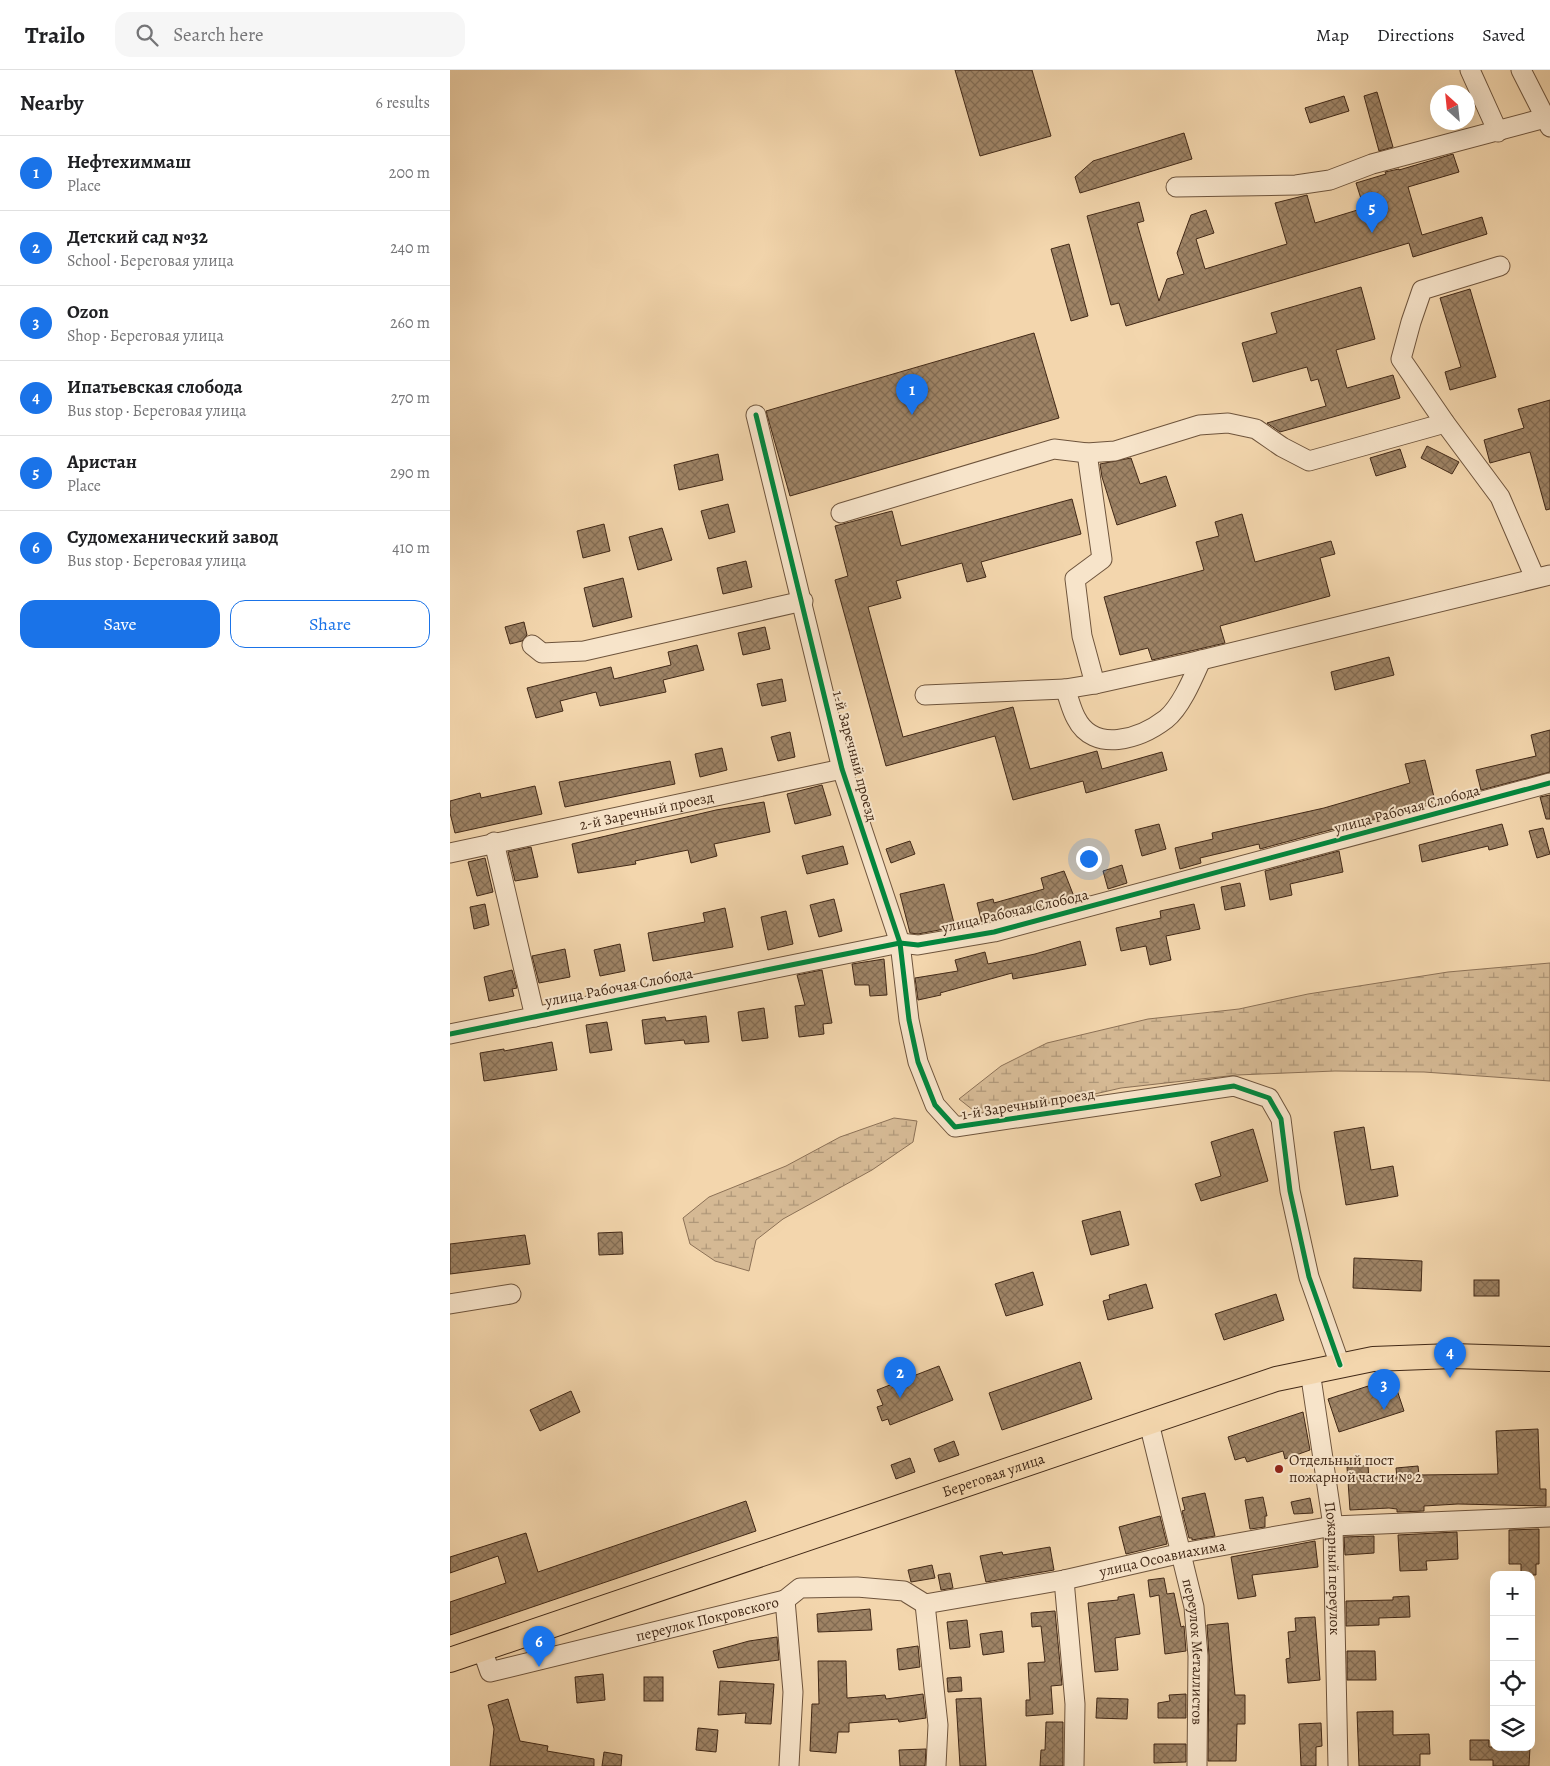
<!DOCTYPE html>
<html lang="en">
<head>
<meta charset="utf-8">
<style>
  :root { --surface:#fff; --page:#f6f6f6; --text:#202124; --muted:#757577; --line:#e0e0e0; --accent:#1a73e8 }
  body { margin:0; font-family:Alegreya,serif; background:var(--page); color:var(--text) }
  .controls { position:absolute; right:15px; bottom:15px; display:grid; overflow:hidden; border-radius:10px; box-shadow:0 5px 20px #0002 }
  .controls button { width:45px; height:45px; display:grid; place-items:center; padding:0; border:0; border-bottom:1px solid var(--line); background:var(--surface); color:var(--text); font:25px sans-serif }
  .compass { position:absolute; left:980px; top:15px; width:45px; height:45px; border-radius:50%; background:var(--surface); box-shadow:0 5px 20px #0002; rotate:333deg }
  .you { position:absolute; left:638px; top:788px; width:18px; height:18px; margin:-12px; border:4px solid #fff; border-radius:50%; background:#1a73e8; box-shadow:0 0 0 8px #1a73e833 }
  .badge { display:grid; place-items:center; width:32px; height:32px; border-radius:50%; background:var(--accent); color:#fff; font-size:16px; font-weight:700 }
  .pin { position:absolute; translate:-50% -41px; filter:drop-shadow(0 1px 2px #0008) }
  .pin::after { content:''; position:absolute; top:26px; width:18px; height:15px; background:inherit; clip-path:polygon(0 0,100% 0,50% 100%) }
  .list { margin:0; padding:0; list-style:none }
  h2 { display:flex; justify-content:space-between; align-items:center; height:65px; margin:0; padding:0 20px; font-size:21px }
  h2 small { font-size:16px; font-weight:400; color:var(--muted) }
  .list li { display:grid; grid-template-columns:32px 1fr auto; gap:15px; align-items:center; box-sizing:border-box; height:75px; padding:0 20px; border-top:1px solid var(--line) }
  .list b { display:block; font-size:19px; white-space:nowrap }
  .list p { margin:0; font-size:16px; white-space:nowrap; color:var(--muted) }
  .list em { font-size:16px; font-style:normal; color:var(--muted) }
  .actions { display:flex; gap:10px; padding:15px 20px }
  .actions a { flex:1; padding:11px 0; border:1px solid var(--accent); border-radius:15px; text-align:center; font-size:18px; color:var(--accent) }
  .actions .main { background:var(--accent); color:#fff }
  .icon { flex:none; width:28px; height:28px; fill:none; stroke:currentColor; stroke-width:2; stroke-linecap:round; stroke-linejoin:round }
  .map { position:relative; flex:none; width:1100px; height:1696px; overflow:hidden }
  header { display:flex; align-items:center; gap:30px; box-sizing:border-box; height:70px; padding:0 25px; background:var(--surface); border-bottom:1px solid var(--line) }
  header strong { font-size:24px }
  nav { display:flex; gap:28px; margin-inline-start:auto; font-size:18px }
  .search { width:350px; height:45px; background:var(--page); display:flex; align-items:center; gap:12px; box-sizing:border-box; padding:0 18px; border-radius:15px; color:var(--muted); font-size:19px }
  main { display:flex }
  aside { flex:1; background:var(--surface) }
  .map>svg:first-child { display:block }
</style>
</head>
<body>
<header>
<strong>Trailo</strong>
<div class="search"><svg class="icon" aria-label="search" viewBox="0 0 24 24"><circle cx="10" cy="10" r="6"/><path d="M15 15l6 6"/></svg>Search here</div>
<nav><a>Map</a><a>Directions</a><a>Saved</a></nav>
</header>
<main>
<aside>
<h2>Nearby<small>6 results</small></h2>
<ul class="list">
<li><span class="badge">1</span><div><b>Нефтехиммаш</b><p>Place</p></div><em>200 m</em></li>
<li><span class="badge">2</span><div><b>Детский сад №32</b><p>School · Береговая улица</p></div><em>240 m</em></li>
<li><span class="badge">3</span><div><b>Ozon</b><p>Shop · Береговая улица</p></div><em>260 m</em></li>
<li><span class="badge">4</span><div><b>Ипатьевская слобода</b><p>Bus stop · Береговая улица</p></div><em>270 m</em></li>
<li><span class="badge">5</span><div><b>Аристан</b><p>Place</p></div><em>290 m</em></li>
<li><span class="badge">6</span><div><b>Судомеханический завод</b><p>Bus stop · Береговая улица</p></div><em>410 m</em></li>
</ul>
<div class="actions"><a class="main">Save</a><a>Share</a></div>
</aside>
<div class="map">
<svg width="1100" height="1696" viewBox="0 0 1100 1696">
  <defs>
    <pattern id="wetland-marsh" width="20" height="14" patternUnits="userSpaceOnUse" patternTransform="scale(1.25)"><rect width="20" height="14" fill="#d5b994"/><path d="M1 5h8M5 5V1M11 12h8M15 12V8" fill="none" stroke="#ae9678"/></pattern>
    <pattern id="building-cross-hatch" width="8" height="8" patternUnits="userSpaceOnUse" patternTransform="scale(1.25)"><rect width="8" height="8" fill="#9e8365"/><path d="M0 0l8 8M0 8l8-8" fill="none" stroke="#826b52"/></pattern>
  </defs>
  <rect width="100%" height="100%" fill="#f3d6ad"/>
  <filter id="stains"><feTurbulence type="fractalNoise" baseFrequency=".004" numOctaves="4"/><feColorMatrix values="0 0 0 0 .2 0 0 0 0 .09 0 0 0 0 .02 0 0 0 .5 -.17"/></filter>
  <radialGradient id="worn" r=".72"><stop offset=".6" stop-color="#630" stop-opacity="0"/><stop offset="1" stop-color="#630" stop-opacity=".3"/></radialGradient>
  <g fill="url(#wetland-marsh)" stroke="#8c7156">
    <path d="M1100 893V1011L974 1002 885 1001 787 1005 671 1018 592 1036 528 1044 509 1029 551 996 597 973 698 949 789 939 858 924 998 902Z"/>
    <path d="M444 1048 467 1051 463 1072 422 1100 333 1149 306 1170 299 1201 265 1191 240 1174 233 1148 259 1127 336 1096 390 1067Z"/>
  </g>
  <g fill="url(#building-cross-hatch)" stroke="#422917">
    <path d="M505 0H582L601 66 530 86Z"/>
    <path d="M927 22 943 77 929 81 914 26Z"/>
    <path d="M894 26 899 41 860 53 855 38Z"/>
    <path d="M734 63 742 89 630 123 625 107 643 91Z"/>
    <path d="M1003 84 1009 102 958 117 972 165 1032 147 1037 164 963 187 959 173 676 256 669 233 661 235 637 146 689 132 694 151 687 153 709 231 717 209 734 204 727 183 741 145 756 140 764 163 746 169 755 199 837 174 825 133 857 125 865 153 914 138 906 113 936 104 935 102 949 99V100Z"/>
    <path d="M619 174 638 246 621 251 601 179Z"/>
    <path d="M911 217 925 269 886 280 897 318 943 305 950 328 830 362 817 353 876 336 868 309 861 311 857 297 803 312 792 273 827 263 821 243Z"/>
    <path d="M1020 219 1046 307 1000 320 995 302 1011 297 990 228Z"/>
    <path d="M584 263 609 348 340 426 316 341Z"/>
    <path d="M1100 330V439L1096 440 1080 382 1040 393 1034 370 1074 358 1068 339Z"/>
    <path d="M977 376 1009 392 1002 404 971 388Z"/>
    <path d="M950 379 956 397 926 406 920 388Z"/>
    <path d="M268 384 273 410 229 420 224 395Z"/>
    <path d="M681 388 690 414 716 406 726 436 667 455 652 407 650 394Z"/>
    <path d="M622 429 631 464 531 492 536 507 517 512 512 493 446 511 451 528 418 537 453 667 563 637 580 699 647 681 652 699 712 682 717 700 636 723 633 711 563 730 545 666 436 696 385 510 398 506 385 456 442 441 451 476Z"/>
    <path d="M278 434 285 462 259 469 251 441Z"/>
    <path d="M792 444 805 492 881 471 885 484 870 488 880 526 770 556 775 573 702 590 698 578 670 585 654 527 754 500 746 472 769 466 765 452Z"/>
    <path d="M154 454 160 481 133 488 127 461Z"/>
    <path d="M212 458 222 490 188 500 179 467Z"/>
    <path d="M296 491 302 517 273 524 267 498Z"/>
    <path d="M173 508 182 547 143 557 134 518Z"/>
    <path d="M74 552 77 565 72 571 60 574 55 557Z"/>
    <path d="M315 557 320 579 293 585 288 563Z"/>
    <path d="M247 575 254 600 213 610 216 622 150 636 146 622 110 631 113 641 86 648 77 618 161 597 164 609 221 595 218 582Z"/>
    <path d="M939 587 944 605 885 620 881 602Z"/>
    <path d="M332 609 336 631 312 636 307 614Z"/>
    <path d="M1100 660V702L1031 720 1026 700 1086 686 1081 665Z"/>
    <path d="M340 662 345 687 328 691 321 667Z"/>
    <path d="M272 678 277 700 250 707 245 684Z"/>
    <path d="M975 690 985 731 924 749 883 757 884 759 810 779 809 774 750 788 751 793 730 799 725 778 763 769 762 763 874 738 960 713 955 694Z"/>
    <path d="M220 691 225 714 115 737 109 712Z"/>
    <path d="M372 715 381 745 345 754 337 724Z"/>
    <path d="M85 716 92 744 5 763 0 743V731L30 723 31 728Z"/>
    <path d="M1100 725V749H1096L1090 727Z"/>
    <path d="M314 732 320 762 264 774 267 786 241 793 238 780 185 791 186 794 128 803 122 774 266 740Z"/>
    <path d="M709 754 716 779 692 786 685 760Z"/>
    <path d="M1052 754 1058 775 1039 780 1038 776 972 792 969 775Z"/>
    <path d="M1093 758 1100 784 1087 788 1079 761Z"/>
    <path d="M460 771 465 784 441 793 436 779Z"/>
    <path d="M393 776 398 794 357 804 352 786Z"/>
    <path d="M81 777 88 807 65 811 58 782Z"/>
    <path d="M889 781 893 802 840 814 842 825 820 830 815 801Z"/>
    <path d="M35 788 43 822 27 826 18 792Z"/>
    <path d="M672 795 677 813 658 819 653 801Z"/>
    <path d="M614 801 625 829 532 853 527 833 543 829 544 833 594 819 591 808Z"/>
    <path d="M790 813 795 836 775 840 771 817Z"/>
    <path d="M494 814 505 857 468 864 460 863 450 824Z"/>
    <path d="M384 829 392 861 369 867 360 835Z"/>
    <path d="M35 834 39 855 24 859 20 837Z"/>
    <path d="M744 834 750 859 716 866 721 890 700 895 696 876 671 881 666 858 711 848 710 841Z"/>
    <path d="M275 838 283 877 203 891 198 863 255 852 253 843Z"/>
    <path d="M336 841 343 874 318 880 311 847Z"/>
    <path d="M630 871 636 895 563 909 562 903 490 923 491 925 468 930 465 908 508 901 505 890 535 882 538 894 585 884Z"/>
    <path d="M170 874 175 901 150 906 144 880Z"/>
    <path d="M115 879 120 907 89 913 82 886Z"/>
    <path d="M434 889 437 925 420 926 419 915H405L402 894Z"/>
    <path d="M62 900 67 918 62 919 64 926 39 931 34 907Z"/>
    <path d="M372 900 382 953 373 954 374 964 349 967 345 936 355 935 347 905Z"/>
    <path d="M314 938 318 968 292 971 288 942Z"/>
    <path d="M256 946 259 972 235 974 234 970 195 974 192 950 215 947 216 951Z"/>
    <path d="M157 952 162 980 140 983 136 955Z"/>
    <path d="M102 972 107 1000 34 1011 30 983 54 979V981Z"/>
    <path d="M914 1057 921 1100 943 1096 948 1126 896 1135 884 1062Z"/>
    <path d="M803 1059 818 1111 751 1131 745 1114 771 1106 761 1072Z"/>
    <path d="M670 1141 679 1175 641 1185 632 1151Z"/>
    <path d="M172 1162 173 1184 149 1185 148 1163Z"/>
    <path d="M75 1165 80 1194 0 1204V1174Z"/>
    <path d="M904 1188 972 1191 971 1221 903 1218Z"/>
    <path d="M583 1202 593 1235 556 1246 545 1214Z"/>
    <rect x="1024" y="1210" width="25" height="16"/>
    <path d="M696 1214 703 1238 658 1250 653 1231 660 1229 659 1225Z"/>
    <path d="M826 1224 834 1250 774 1270 765 1244Z"/>
    <path d="M630 1292 642 1329 552 1360 539 1323Z"/>
    <path d="M489 1296 503 1330 440 1355 438 1349 432 1351 427 1337 433 1335 427 1320Z"/>
    <path d="M943 1308 954 1341 889 1362 878 1329Z"/>
    <path d="M121 1321 130 1342 90 1361 80 1340Z"/>
    <path d="M853 1342 860 1380 835 1389 833 1381 797 1392 795 1387 785 1390 778 1367Z"/>
    <path d="M1088 1359 1090 1419H1096V1436L1008 1434 974 1436V1441L947 1442V1439L939 1438 900 1440 897 1397 918 1395 919 1410 947 1408 946 1398 968 1396 969 1405 1048 1404 1046 1361Z"/>
    <path d="M504 1371 509 1385 489 1392 484 1379Z"/>
    <path d="M460 1388 465 1402 446 1409 441 1395Z"/>
    <path d="M755 1423 765 1466 742 1470V1468H739L732 1441 735 1440 732 1428Z"/>
    <path d="M813 1427 817 1446H815V1457L800 1459 795 1430Z"/>
    <path d="M860 1428 863 1443 844 1444 841 1432Z"/>
    <path d="M296 1431 306 1461 0 1565V1532L56 1513 48 1486 0 1503V1487L76 1463 88 1502Z"/>
    <path d="M710 1446 717 1474 676 1484 669 1457Z"/>
    <path d="M1089 1459V1494H1086V1505H1071V1494H1059V1460Z"/>
    <path d="M1007 1462 1008 1489 976 1491 977 1500 950 1501 948 1465Z"/>
    <path d="M924 1466V1483L895 1485 894 1467Z"/>
    <path d="M865 1471 868 1497 802 1505 806 1526 788 1529 781 1487Z"/>
    <path d="M600 1477 604 1500 536 1512 530 1486 552 1482 553 1485Z"/>
    <path d="M482 1495 485 1508 461 1512 458 1500Z"/>
    <path d="M500 1503 503 1518 491 1520 488 1505Z"/>
    <path d="M714 1508 717 1524 724 1523 731 1557 734 1556 736 1581 715 1584 709 1525 700 1527 698 1510Z"/>
    <path d="M684 1524 690 1564 665 1568 668 1600 645 1602 638 1533 668 1530V1527Z"/>
    <path d="M959 1526 960 1547 929 1548V1555L896 1556V1531L943 1530V1527Z"/>
    <path d="M420 1539 422 1560 368 1562 367 1544Z"/>
    <path d="M605 1541 612 1615 601 1616 603 1644 576 1646V1630H580L578 1593 595 1592 591 1556 582 1557 581 1543Z"/>
    <path d="M865 1547 870 1610 838 1613 836 1589 840 1588 838 1562 846 1561 845 1548Z"/>
    <path d="M517 1550 520 1577 500 1579 497 1552Z"/>
    <path d="M778 1553 785 1625H795V1654H787L786 1691H758L759 1586 757 1555Z"/>
    <path d="M552 1561 554 1582 533 1585 530 1564Z"/>
    <path d="M327 1567 329 1590 268 1598 263 1581 299 1571Z"/>
    <path d="M468 1576 470 1597 449 1600 447 1579Z"/>
    <path d="M897 1581H925L926 1610H897Z"/>
    <path d="M368 1591H396L397 1628 435 1625 436 1629 473 1624 476 1648 449 1652 448 1649 399 1653V1662H388L386 1683 360 1681 362 1634H369Z"/>
    <path d="M153 1604 155 1630 127 1633 125 1607Z"/>
    <rect x="194" y="1607" width="19" height="24"/>
    <path d="M511 1607 512 1621 498 1622 497 1608Z"/>
    <path d="M270 1611 324 1614 321 1654 295 1653 296 1643 268 1645Z"/>
    <path d="M736 1624V1648H708V1633L720 1631 719 1625Z"/>
    <path d="M531 1628 536 1696H510L506 1629Z"/>
    <path d="M647 1628 678 1629 677 1649 646 1648Z"/>
    <path d="M58 1629 70 1671 98 1676 97 1681 144 1689V1696H40L44 1659 38 1635Z"/>
    <path d="M943 1641V1665L979 1664 980 1684H970V1696H909L907 1642Z"/>
    <path d="M596 1652H613V1696H590L591 1680H595Z"/>
    <path d="M871 1653 872 1676 866 1677V1696H851L849 1654Z"/>
    <path d="M248 1658 268 1660 266 1682 246 1680Z"/>
    <path d="M1020 1670H1039V1677H1080L1079 1696H1043V1690H1020Z"/>
    <path d="M704 1674H736V1692L704 1693Z"/>
    <path d="M476 1679 475 1696H450L449 1680Z"/>
    <path d="M154 1682 172 1685 171 1696H152Z"/>
  </g>
  <g fill="none" stroke-linecap="round" stroke-linejoin="round">
    <g stroke="#6e543c" stroke-width="21">
      <g id="minor">
        <path d="M1020 0 1048 62"/>
        <path d="M1071 0 1100 57"/>
        <path d="M726 117 846 115 880 110 922 94 1095 48"/>
        <path d="M1050 196 972 220 961 252 951 289 995 353 1050 427 1085 508"/>
        <path d="M306 345 392 699 450 873 459 950 468 992 485 1035 505 1057 784 1016 819 1028 831 1049 840 1121 859 1207 890 1295"/>
        <path d="M637 383 652 489 625 509 632 566 645 614"/>
        <path d="M391 443 604 379 637 383 665 381 749 355 778 353 806 359 832 377 859 391 995 353"/>
        <path d="M82 575 92 583 134 581 353 531"/>
        <path d="M615 619C619 628 621 639 626 648 644 684 690 669 716 649 731 637 743 608 751 590"/>
        <path d="M475 625 615 619 645 614 735 594 1100 505"/>
        <path d="M44 772 85 947"/>
        <path id="s1" d="M0 783 392 699"/>
        <path d="M0 964 450 873 468 875 544 862 1100 713"/>
        <path d="M0 1234 61 1224"/>
        <path id="s2" d="M860 1301 883 1456 888 1696"/>
        <path id="s3" d="M699 1353 744 1537 748 1586 747 1696"/>
        <path d="M614 1510 625 1634 624 1696"/>
        <path id="s4" d="M335 1530 350 1518 407 1517 454 1521 475 1534 614 1510 732 1483 883 1456 1100 1447"/>
        <path d="M475 1534 488 1655 486 1696"/>
        <path id="s5" d="M32 1579 40 1602 335 1530 343 1622 339 1696"/>
      </g>
    </g>
    <g stroke="#422917" stroke-width="26">
      <g id="major">
        <path id="s6" d="M0 1590 826 1309 923 1289 1002 1286 1100 1289"/>
      </g>
    </g>
    <use href="#minor" stroke="#f7e4ca" stroke-width="19"/>
    <use href="#major" stroke="#f3d6ad" stroke-width="24"/>
    <g stroke="#f7e4ca" stroke-width="8">
      <g id="cycleway">
        <path d="M306 345 392 699 450 873 459 950 468 992 485 1035 505 1057 784 1016 819 1028 831 1049 840 1121 859 1207 890 1295"/>
        <path d="M0 964 450 873 468 875 544 862 1100 713"/>
      </g>
    </g>
    <use href="#cycleway" stroke="#00873e" stroke-width="5"/>
  </g>
  <circle fill="#8f2418" stroke="#f7e4ca" stroke-width="2" cx="829" cy="1399" r="5"/>
  <g text-anchor="middle" dominant-baseline="central" stroke-width="4" stroke-linejoin="round" paint-order="stroke">
    <g font-size="15" fill="#422917" stroke="#f7e4ca">
      <text transform="translate(405 686) rotate(75)">1-й Заречный проезд</text>
      <text transform="translate(957 739) rotate(-15)">улица Рабочая Слобода</text>
      <text stroke="none"><textPath href="#s1" startOffset="201">2-й Заречный проезд</textPath></text>
      <text transform="translate(565 841) rotate(-13)">улица Рабочая Слобода</text>
      <text transform="translate(169 917) rotate(-11)">улица Рабочая Слобода</text>
      <text transform="translate(578 1034) rotate(-9)">1-й Заречный проезд</text>
      <text stroke="none"><textPath href="#s6" startOffset="574">Береговая улица</textPath></text>
      <text stroke="none"><textPath href="#s4" startOffset="390">улица Осоавиахима</textPath></text>
      <text stroke="none"><textPath href="#s2" startOffset="199">Пожарный переулок</textPath></text>
      <text stroke="none"><textPath href="#s5" startOffset="248">переулок Покровского</textPath></text>
      <text stroke="none"><textPath href="#s3" startOffset="234">переулок Металлистов</textPath></text>
    </g>
    <g font-size="15" fill="#422917" stroke="#f7e4ca" text-anchor="start">
      <text x="839" y="1390">Отдельный пост<tspan x="839" dy="17">пожарной части № 2</tspan></text>
    </g>
  </g>
  <rect width="100%" height="100%" filter="url(#stains)"/>
  <rect width="100%" height="100%" fill="url(#worn)"/>
</svg>
<div class="controls">
<button>+</button>
<button>−</button>
<button><svg class="icon" aria-label="locate" viewBox="0 0 24 24"><circle cx="12" cy="12" r="6"/><path d="M12 2v4M12 18v4M2 12h4M18 12h4"/></svg></button>
<button><svg class="icon" aria-label="layers" viewBox="0 0 24 24"><path d="M12 4l9 5-9 5-9-5zM3 14l9 5 9-5"/></svg></button>
</div>
<svg class="compass" viewBox="-18 -18 36 36"><path d="M0-13l5 13h-10z" fill="#e53935"/><path d="M0 13l5-13h-10z" fill="#757577"/></svg>
<div class="you"></div>
<div class="pin badge" style="left:462px;top:345px">1</div>
<div class="pin badge" style="left:450px;top:1328px">2</div>
<div class="pin badge" style="left:934px;top:1340px">3</div>
<div class="pin badge" style="left:1000px;top:1308px">4</div>
<div class="pin badge" style="left:922px;top:163px">5</div>
<div class="pin badge" style="left:89px;top:1597px">6</div>
</div>
</main>
</body>
</html>
